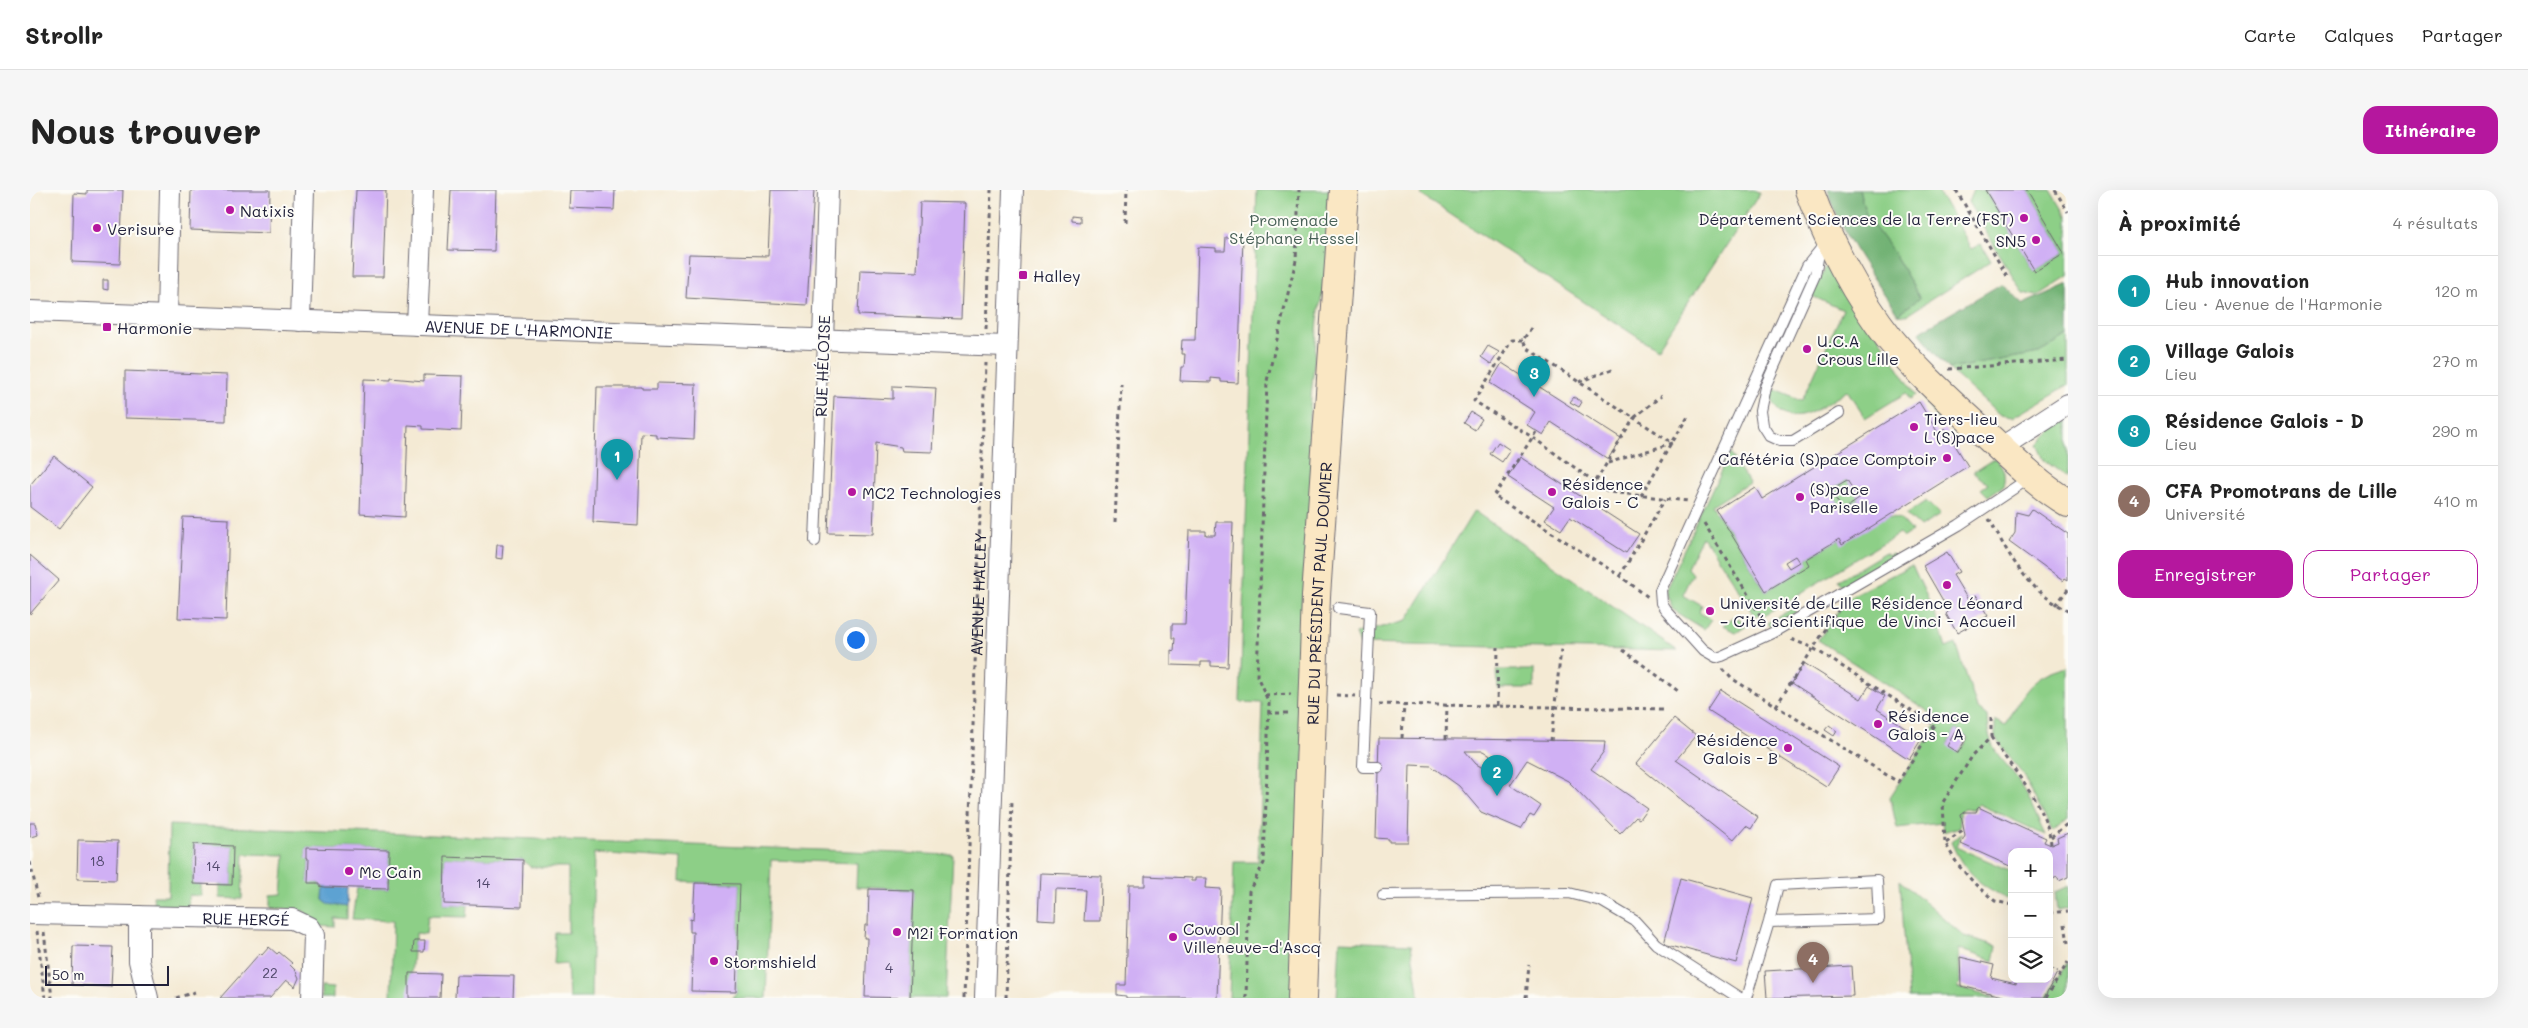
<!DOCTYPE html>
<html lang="fr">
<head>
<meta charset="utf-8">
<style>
  :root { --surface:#fff; --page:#f6f6f6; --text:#222; --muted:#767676; --line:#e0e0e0; --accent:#b5179e }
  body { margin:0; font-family:Mali,sans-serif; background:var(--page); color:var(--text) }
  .controls { position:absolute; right:15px; bottom:15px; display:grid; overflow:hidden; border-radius:10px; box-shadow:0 5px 20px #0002 }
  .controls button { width:45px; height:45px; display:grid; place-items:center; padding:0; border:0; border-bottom:1px solid var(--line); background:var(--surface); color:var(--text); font:25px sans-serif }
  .scale { position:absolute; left:15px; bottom:12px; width:124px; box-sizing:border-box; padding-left:5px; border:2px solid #22223b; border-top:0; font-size:14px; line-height:18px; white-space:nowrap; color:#22223b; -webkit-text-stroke:4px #fdfcf7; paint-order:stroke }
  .you { position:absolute; left:825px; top:449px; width:18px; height:18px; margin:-12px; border:4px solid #fff; border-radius:50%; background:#1a73e8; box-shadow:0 0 0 8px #1a73e833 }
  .badge { display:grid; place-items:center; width:32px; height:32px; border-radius:50%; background:var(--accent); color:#fff; font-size:16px; font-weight:700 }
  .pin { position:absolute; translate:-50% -41px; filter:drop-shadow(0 1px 2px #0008) }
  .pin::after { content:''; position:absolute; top:26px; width:18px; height:15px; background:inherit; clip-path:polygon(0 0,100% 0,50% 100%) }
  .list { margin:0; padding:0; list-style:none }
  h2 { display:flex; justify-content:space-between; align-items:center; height:65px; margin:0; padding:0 20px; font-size:21px }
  h2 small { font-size:16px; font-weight:400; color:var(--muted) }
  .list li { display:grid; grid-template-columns:32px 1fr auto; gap:15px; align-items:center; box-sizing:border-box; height:70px; padding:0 20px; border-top:1px solid var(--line) }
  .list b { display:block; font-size:19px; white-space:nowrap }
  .list p { margin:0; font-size:16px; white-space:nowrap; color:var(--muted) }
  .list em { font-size:16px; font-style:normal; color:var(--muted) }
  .actions { display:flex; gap:10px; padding:15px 20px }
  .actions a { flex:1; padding:11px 0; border:1px solid var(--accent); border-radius:15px; text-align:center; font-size:18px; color:var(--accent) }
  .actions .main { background:var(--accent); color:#fff }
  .icon { flex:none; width:28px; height:28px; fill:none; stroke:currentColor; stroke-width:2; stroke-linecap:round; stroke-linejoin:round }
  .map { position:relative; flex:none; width:2038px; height:808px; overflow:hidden; border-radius:15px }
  header { display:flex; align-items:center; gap:30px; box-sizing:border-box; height:70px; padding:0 25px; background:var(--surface); border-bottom:1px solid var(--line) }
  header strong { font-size:24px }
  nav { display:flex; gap:28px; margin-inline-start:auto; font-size:18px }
  .intro { display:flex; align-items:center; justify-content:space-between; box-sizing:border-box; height:120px; padding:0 30px }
  h1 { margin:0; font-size:35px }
  .button { padding:12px 22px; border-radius:15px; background:var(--accent); color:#fff; font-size:18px; font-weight:700 }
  main { display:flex; gap:30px; padding:0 30px }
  aside { flex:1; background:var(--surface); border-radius:15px; box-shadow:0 5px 20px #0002 }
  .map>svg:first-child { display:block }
</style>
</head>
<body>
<header>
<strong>Strollr</strong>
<nav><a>Carte</a><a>Calques</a><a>Partager</a></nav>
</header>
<div class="intro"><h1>Nous trouver</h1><a class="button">Itinéraire</a></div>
<main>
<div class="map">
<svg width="2038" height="808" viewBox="0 0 2038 808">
  <rect width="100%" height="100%" fill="#fdfcf7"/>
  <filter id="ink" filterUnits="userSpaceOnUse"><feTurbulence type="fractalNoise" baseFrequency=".02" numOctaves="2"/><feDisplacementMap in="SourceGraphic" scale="10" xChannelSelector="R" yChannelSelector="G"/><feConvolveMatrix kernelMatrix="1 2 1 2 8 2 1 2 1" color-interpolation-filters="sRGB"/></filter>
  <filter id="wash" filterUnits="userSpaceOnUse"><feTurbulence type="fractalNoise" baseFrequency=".0096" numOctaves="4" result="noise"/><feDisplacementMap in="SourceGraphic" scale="20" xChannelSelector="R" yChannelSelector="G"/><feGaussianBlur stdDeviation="1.12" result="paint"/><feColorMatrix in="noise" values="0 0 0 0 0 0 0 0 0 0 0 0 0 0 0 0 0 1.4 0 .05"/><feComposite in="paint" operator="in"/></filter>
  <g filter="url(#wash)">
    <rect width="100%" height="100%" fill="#f4ead4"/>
    <g fill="#8dcf87" stroke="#587861" fill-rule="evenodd">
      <path d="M1227 0H1306L1299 75 1289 119 1278 240 1285 288 1263 808H1199L1204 672H1228L1233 513 1210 512Z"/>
      <path d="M1394 0H1724L1730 3 1627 160 1391 5Z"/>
      <path d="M1829 0H1907L1941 59 1951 54 1961 71 1877 125 1868 124 1890 108 1865 65 1837 27Z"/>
      <path d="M1943 0H1955L2004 81 2034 63 1997 0H2021L2038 28V86L2007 106 1993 103 1938 12Z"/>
      <path d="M1799 70 1886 205 1880 209 1876 203 1835 228 1817 200C1800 210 1767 241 1748 219 1743 214 1740 205 1741 198L1772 211 1813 120 1782 106Z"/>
      <path d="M2038 146V195L1982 228 1970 226 1919 179 2009 163Z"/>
      <path d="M1900 206 1912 225 1907 229 1894 209Z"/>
      <path d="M2038 230V288L2014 270 2007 254 2021 240Z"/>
      <path d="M1701 262 1719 292 1683 315 1736 401 1778 375 1776 369 1809 349 1812 354 1859 325 1870 328 1882 341 1873 347 1869 343 1735 425 1730 424 1725 427 1673 347 1658 378 1663 384 1653 405 1672 416 1669 422 1681 430 1674 440 1642 420 1635 401Z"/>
      <path d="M1965 268C1974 277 1976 283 1973 296L1958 306 1951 299 1958 294 1943 282Z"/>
      <path d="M1817 290 1829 309 1813 320 1800 300Z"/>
      <path d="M1896 311 1910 325 1890 337 1876 324Z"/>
      <path d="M1444 321 1647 461 1329 454 1325 444 1376 431Z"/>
      <path d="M1856 362 1858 365 1862 363 1864 366 1813 396 1809 390Z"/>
      <path d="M1882 375 1906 426 1916 458 1926 454 1947 518 1957 526C1958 567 1974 565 1992 596 2002 611 2008 629 2016 645L1948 614 1944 620 1934 619 1929 623 1930 637 1913 642 1912 633 1867 638 1860 607 1910 529 1788 450 1819 407ZM1926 540 1939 548 1929 563 1917 555Z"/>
      <path d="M1763 418 1766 422 1741 437 1738 433Z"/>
      <path d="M1704 427 1718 434 1706 442 1692 436Z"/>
      <path d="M2038 477V629L2024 641 2021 639 1993 584 1965 548V530L1976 536C1993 503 2000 486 2038 477Z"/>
      <path d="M1467 480H1504V498H1468Z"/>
      <path d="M139 635 923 665 916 808H880L884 700 826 697 827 673 741 670 736 808H703L706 802 710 694 651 692 652 669 564 663 561 808H539L537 773 524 774 526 743H538V677H500L493 670 415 667 414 714 438 715 437 727 398 726 396 744 386 743V751H384L379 808H361L363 731 322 729 327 698 358 699 359 660 276 658V668L279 669 278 692 290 693V696L294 697 293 710 297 713 317 717V729L305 728V737L289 736 274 721 240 718V705L252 704 255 665 214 664 212 709 190 708V695H202L203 656 164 655 163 693 171 694V706L159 705 158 717 127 718 124 714 123 706H138Z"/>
      <path d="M1932 643 1926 657 1982 681V710C1951 697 1934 683 1921 652Z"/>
      <path d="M1870 690 1934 746 1967 756 1964 771 1928 759 1929 794 1927 798 1967 808H1879Z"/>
      <path d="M2038 696V718L2027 720 2025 702Z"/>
      <path d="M1310 751 1381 754 1389 808H1307Z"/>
      <path d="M2038 772V808H2016Z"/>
      <path d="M291 797 303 798V808H291Z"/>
    </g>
    <g fill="#72b274" stroke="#4a6a58">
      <path d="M1798 0H1829L1837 27 1865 65 1890 108 1868 124C1842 85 1811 45 1798 0Z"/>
      <path d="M1971 94 1993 114 2038 94V146L2009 163 1919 179 1889 142Z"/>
    </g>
    <path fill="#5da2d2" stroke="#406286" d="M294 697 318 698 317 717 298 714 293 710Z"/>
    <g id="blocks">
      <g fill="#d0b0f4" fill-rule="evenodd">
        <path d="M57 0H93L90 74 42 72 44 3 57 4Z"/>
        <path d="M161 0H240L239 43 160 40Z"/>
        <path d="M326 0H356L353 87H322Z"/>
        <path d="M421 0H466L464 61 418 60Z"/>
        <path d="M540 0H585L584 20 539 18Z"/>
        <path d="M741 0H784L777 115 656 108 659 64 738 66Z"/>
        <path d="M1955 0H1997L2034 63 2004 81Z"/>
        <path d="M890 12 935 13 931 129 828 125 830 80 887 82Z"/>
        <path d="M1042 26 1051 27V32L1042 31Z"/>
        <path d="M1196 48H1213L1208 193 1191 192V189L1181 188V192L1150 191 1151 177H1154L1155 164H1151L1152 150H1165L1168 57 1186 58V61H1195Z"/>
        <path d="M73 90H78V100L73 99Z"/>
        <path d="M1458 156 1469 162 1461 174 1451 167Z"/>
        <path d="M1472 173 1591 249 1578 269 1521 232 1513 245 1497 235 1505 222 1460 193Z"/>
        <path d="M95 181 197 185 196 231 95 228Z"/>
        <path d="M394 185 433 186 431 241 393 239V236L378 235 375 327 330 324 334 189 361 190V188L394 191Z"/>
        <path d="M627 193 666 194 664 249 626 247V244L611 243 608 335 563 332 567 197H612V199H627Z"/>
        <path d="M863 196 906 198 902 262 872 261 871 257 846 253 843 344 798 343 804 206 863 209Z"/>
        <path d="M1544 207 1552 212 1549 217 1540 212Z"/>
        <path d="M1889 212 1908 243 1915 239 1938 276 1812 355 1809 349 1776 369 1779 375 1736 401 1687 321 1725 297 1732 309ZM1817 290 1829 309 1813 320 1800 300ZM1765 366 1769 372 1759 378 1755 372Z"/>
        <path d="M1441 222 1452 229 1445 240 1434 233Z"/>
        <path d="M1468 252 1480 260 1472 272 1460 264Z"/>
        <path d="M24 266 62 297 29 339 0 317V295Z"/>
        <path d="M1490 267 1609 344 1596 363 1540 327 1531 340 1515 330 1524 317 1478 287Z"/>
        <path d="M2002 319 2038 344V390L2035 388 2033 391 1979 352 1985 343 1986 322 1998 325Z"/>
        <path d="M153 327 199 329 196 430 148 428Z"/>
        <path d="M1186 332H1203L1198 477 1181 476V472H1171V476L1141 475V460L1144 461 1145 448H1142V434H1155L1159 341H1176V345H1185Z"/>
        <path d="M467 355H473L472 369 466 368Z"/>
        <path d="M1917 362 1929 382 1923 385 1938 410 1946 406 1958 426 1927 443 1916 424 1919 421 1893 376Z"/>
        <path d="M0 365 29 390 0 424Z"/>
        <path d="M1774 473 1831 509 1839 496 1855 506 1847 519 1892 548 1879 569 1762 493Z"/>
        <path d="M1691 501 1809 577 1796 597 1678 521Z"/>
        <path d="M1644 528 1666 546 1646 570 1728 627 1721 638 1716 635 1702 651 1606 574Z"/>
        <path d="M1799 535 1807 541 1804 546 1795 540Z"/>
        <path d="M1926 540 1937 547 1928 563 1917 556Z"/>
        <path d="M1349 548 1575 551 1574 561 1561 579 1617 618 1609 629 1606 627 1590 644 1538 591 1497 570 1480 595 1511 616 1504 627 1500 625 1491 639 1451 622 1429 596 1401 576 1380 575 1378 652H1359V649L1346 648ZM1435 561H1453L1474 575 1467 586 1446 574Z"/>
        <path d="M1948 617 2016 648 2014 652 2021 655 2028 652 2027 648 2038 643V687L2029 691 2027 687 2019 691V662H1982V677L1931 654 1935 646 1931 625 1935 622H1946Z"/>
        <path d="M0 633H5L8 645 0 647Z"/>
        <path d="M48 650 88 651 86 690 47 689Z"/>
        <path d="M164 654 203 656 202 695 163 694Z"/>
        <path d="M276 658 359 660 358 699 294 697 290 696V693H278L279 669H276Z"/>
        <path d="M415 667 493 670 492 717 414 714Z"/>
        <path d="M1010 683 1071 685 1070 731H1054L1056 700 1026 699 1025 730 1008 729Z"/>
        <path d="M1115 686 1161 688V691H1165V688H1176L1175 698 1191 699 1187 808H1096V806L1087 805V795H1096L1099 696H1115Z"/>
        <path d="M1651 688 1723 708 1706 773 1634 753Z"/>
        <path d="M665 693 710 694 706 802 661 801 663 742H660V729L663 730Z"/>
        <path d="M839 699 884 700 880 808 835 807 837 748H834L835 735H838Z"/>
        <path d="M384 751H395L394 762H383Z"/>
        <path d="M43 756 83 757 81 797 42 795Z"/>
        <path d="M239 757 247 764 249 762 262 773 260 775 266 781 269 788 265 797 256 790 240 808H190L230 763 232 765Z"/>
        <path d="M1930 767 1964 775 1961 788 1986 794 1987 789H2019V779L2028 781 2014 808H1981L1931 796Z"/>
        <path d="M1821 776 1823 806 1737 808 1735 781Z"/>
        <path d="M379 783 411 784 410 808H379Z"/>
        <path d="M426 785 484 786 483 808H425Z"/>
      </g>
    </g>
  </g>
  <g filter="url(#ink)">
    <use href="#blocks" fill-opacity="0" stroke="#6c6871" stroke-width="1"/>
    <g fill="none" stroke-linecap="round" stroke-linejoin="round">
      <g stroke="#6c6871" stroke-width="12">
        <g id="lane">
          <path d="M1798 50 1777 76 1630 400 1631 413 1635 419 1673 461 1685 468 1692 466 1742 443 1929 335 2001 287"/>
          <path d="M1789 63 1785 85 1735 197 1730 221 1732 235 1739 246 1750 251H1763L1809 223"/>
          <path d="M785 351 793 150"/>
          <path d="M1308 418 1340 422 1333 577H1348"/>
          <path d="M1353 705 1539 703 1571 711 1605 731 1626 754 1710 808"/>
          <path d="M1716 808 1739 732 1748 695 1847 690 1849 729 1739 732"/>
        </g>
      </g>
      <g stroke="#6c6871" stroke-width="22">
        <g id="street">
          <path id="s2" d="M0 121 977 156"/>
          <path d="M137 126 140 0"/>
          <path d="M270 131 274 0"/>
          <path d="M387 135 393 0"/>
          <path d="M793 150 798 0"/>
          <path d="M1972 260 1981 251 2038 214"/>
          <path id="s3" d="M0 724 262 729 279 737 284 745 282 808"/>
          <path d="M109 726V771L118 808"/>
          <path d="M955 808 983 0"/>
        </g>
      </g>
      <g stroke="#6c6871" stroke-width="30">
        <g id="secondary">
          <path d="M1779 0C1797 50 1827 107 1860 149 1888 183 1922 213 1954 243 1980 267 2007 295 2038 313"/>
          <path id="s4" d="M1272 808 1286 406 1314 0"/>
        </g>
      </g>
      <g stroke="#6c6871" stroke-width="3" stroke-dasharray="4 4" stroke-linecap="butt">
        <path d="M1926 0 1977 86"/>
        <path d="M2025 0 2038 22"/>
        <path d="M1095 33 1096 0"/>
        <path d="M1501 138 1493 150 1497 158 1604 228 1631 206"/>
        <path d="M956 139 961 0"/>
        <path d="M1493 150H1482L1444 211 1502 247 1579 302 1658 311"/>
        <path d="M1919 179 2038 170"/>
        <path d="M1549 192 1585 178"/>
        <path d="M1506 242 1464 306 1590 386 1618 407"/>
        <path d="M1566 291 1604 228 1643 253 1578 273"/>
        <path d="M1611 306 1659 224"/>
        <path d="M1959 329C1979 365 1999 403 2038 420"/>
        <path d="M1085 332 1091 194"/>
        <path d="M1674 334 1735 433"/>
        <path d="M1590 386 1635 309"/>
        <path d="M2026 415 2038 399"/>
        <path d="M1593 460 1648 501"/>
        <path d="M1693 479 1701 488 1868 592 1905 535 1783 458 1758 448"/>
        <path d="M1235 505 1261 504"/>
        <path d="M1306 505 1325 506"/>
        <path d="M1349 514 1635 519"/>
        <path d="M1467 516 1468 457"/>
        <path d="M1746 516 1808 420"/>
        <path d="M1238 523H1260"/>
        <path d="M1961 528V547L1943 565 1913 612 1915 653 1928 675 1946 695 1965 711 1982 715"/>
        <path d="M1961 547C1980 577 2019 618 2021 655"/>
        <path d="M1372 548 1374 514"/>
        <path d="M1416 549 1417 515"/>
        <path d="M1521 551 1531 459"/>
        <path d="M2021 647 2038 633"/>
        <path d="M1916 653 1934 640"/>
        <path d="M0 672 8 708"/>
        <path d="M2020 723 2038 721"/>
        <path d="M2019 732 2020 690"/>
        <path d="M2035 734 2038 753"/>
        <path d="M7 741 15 808"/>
        <path d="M14 742 22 808"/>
        <path d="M146 808 165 802"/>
        <path id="s1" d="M934 808 955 173"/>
        <path d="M976 808 982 610"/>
        <path d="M1216 808 1219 701 1234 673 1239 513 1227 486 1237 191 1266 70 1269 0"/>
        <path d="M1496 808 1499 775"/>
        <path d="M2016 808 2038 772"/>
      </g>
      <use href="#lane" stroke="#fff" stroke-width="10"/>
      <use href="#street" stroke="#fff" stroke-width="20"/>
      <use href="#secondary" stroke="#fae7c3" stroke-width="28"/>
    </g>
  </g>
  <g fill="#b5179e" stroke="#fdfcf7" stroke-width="2">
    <circle cx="200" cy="20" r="5"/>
    <circle cx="1994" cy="28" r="5"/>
    <circle cx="67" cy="38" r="5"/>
    <circle cx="2006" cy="50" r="5"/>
    <rect x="988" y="80" width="10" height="10" rx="2.5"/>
    <rect x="72" y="132" width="10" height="10" rx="2.5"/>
    <circle cx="1777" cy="159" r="5"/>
    <circle cx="1884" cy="237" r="5"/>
    <circle cx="1917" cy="268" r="5"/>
    <circle cx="822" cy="302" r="5"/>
    <circle cx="1522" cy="302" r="5"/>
    <circle cx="1770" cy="307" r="5"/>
    <circle cx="1917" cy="395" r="5"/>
    <circle cx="1680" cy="421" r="5"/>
    <circle cx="1848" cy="534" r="5"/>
    <circle cx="1758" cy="558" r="5"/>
    <circle cx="319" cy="681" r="5"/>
    <circle cx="867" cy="742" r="5"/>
    <circle cx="1143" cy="747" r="5"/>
    <circle cx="684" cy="771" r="5"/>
  </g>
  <g text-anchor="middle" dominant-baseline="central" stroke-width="4" stroke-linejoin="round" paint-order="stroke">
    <g font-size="14" fill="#4e4669">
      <text x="67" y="670">18</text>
      <text x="183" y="675">14</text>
      <text x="453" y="692">14</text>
      <text x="859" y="777">4</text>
      <text x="240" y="782">22</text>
    </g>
    <g font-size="16" fill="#22223b" stroke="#fdfcf7" text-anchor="start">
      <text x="210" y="20">Natixis</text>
      <text x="1984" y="28" text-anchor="end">Département Sciences de la Terre (FST)</text>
      <text x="77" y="38">Verisure</text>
      <text x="1996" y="50" text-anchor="end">SN5</text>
      <text x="1003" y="85">Halley</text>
      <text x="87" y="137">Harmonie</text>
      <text x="1787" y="150">U.C.A<tspan x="1787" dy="18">Crous Lille</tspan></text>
      <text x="1894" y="228">Tiers-lieu<tspan x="1894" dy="18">L'(S)pace</tspan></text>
      <text x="1907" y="268" text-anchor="end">Cafétéria (S)pace Comptoir</text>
      <text x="1532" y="293">Résidence<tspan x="1532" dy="18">Galois - C</tspan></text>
      <text x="1780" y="298">(S)pace<tspan x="1780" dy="18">Pariselle</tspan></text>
      <text x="832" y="302">MC2 Technologies</text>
      <text x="1690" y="412">Université de Lille<tspan x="1690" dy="18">‐ Cité scientifique</tspan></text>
      <text x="1917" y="412" text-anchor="middle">Résidence Léonard<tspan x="1917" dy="18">de Vinci - Accueil</tspan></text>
      <text x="1858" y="525">Résidence<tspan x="1858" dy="18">Galois - A</tspan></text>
      <text x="1748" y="549" text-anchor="end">Résidence<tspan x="1748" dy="18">Galois - B</tspan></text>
      <text x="329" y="681">Mc Cain</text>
      <text x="1153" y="738">Cowool<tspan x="1153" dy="18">Villeneuve-d'Ascq</tspan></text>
      <text x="877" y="742">M2i Formation</text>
      <text x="694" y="771">Stormshield</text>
    </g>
    <g font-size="16" fill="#475f56" stroke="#fdfcf7">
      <text x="1264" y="29">Promenade<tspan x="1264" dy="18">Stéphane Hessel</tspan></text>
    </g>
    <g font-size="16" fill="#22223b" stroke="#fdfcf7">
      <text stroke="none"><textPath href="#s2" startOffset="489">AVENUE DE L'HARMONIE</textPath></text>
      <text transform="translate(792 176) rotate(-88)">RUE HÉLOISE</text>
      <text stroke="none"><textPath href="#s1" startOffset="404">AVENUE HALLEY</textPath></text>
      <text stroke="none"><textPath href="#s4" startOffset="405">RUE DU PRÉSIDENT PAUL DOUMER</textPath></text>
      <text stroke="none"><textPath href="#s3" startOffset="216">RUE HERGÉ</textPath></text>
    </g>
  </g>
</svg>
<div class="controls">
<button>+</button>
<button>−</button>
<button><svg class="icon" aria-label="layers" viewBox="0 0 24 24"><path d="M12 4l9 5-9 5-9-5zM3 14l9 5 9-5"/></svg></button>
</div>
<div class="scale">50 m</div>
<div class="you"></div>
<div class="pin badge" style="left:587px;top:290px;background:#0f9aa8">1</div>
<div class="pin badge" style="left:1467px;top:606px;background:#0f9aa8">2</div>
<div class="pin badge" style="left:1504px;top:207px;background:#0f9aa8">3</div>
<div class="pin badge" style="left:1783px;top:793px;background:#8d6e63">4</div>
</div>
<aside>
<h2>À proximité<small>4 résultats</small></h2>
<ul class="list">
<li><span class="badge" style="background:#0f9aa8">1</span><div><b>Hub innovation</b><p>Lieu · Avenue de l'Harmonie</p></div><em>120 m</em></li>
<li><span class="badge" style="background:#0f9aa8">2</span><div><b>Village Galois</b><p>Lieu</p></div><em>270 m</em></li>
<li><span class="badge" style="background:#0f9aa8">3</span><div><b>Résidence Galois - D</b><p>Lieu</p></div><em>290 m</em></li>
<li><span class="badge" style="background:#8d6e63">4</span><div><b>CFA Promotrans de Lille</b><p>Université</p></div><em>410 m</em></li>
</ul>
<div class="actions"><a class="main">Enregistrer</a><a>Partager</a></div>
</aside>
</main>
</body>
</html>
